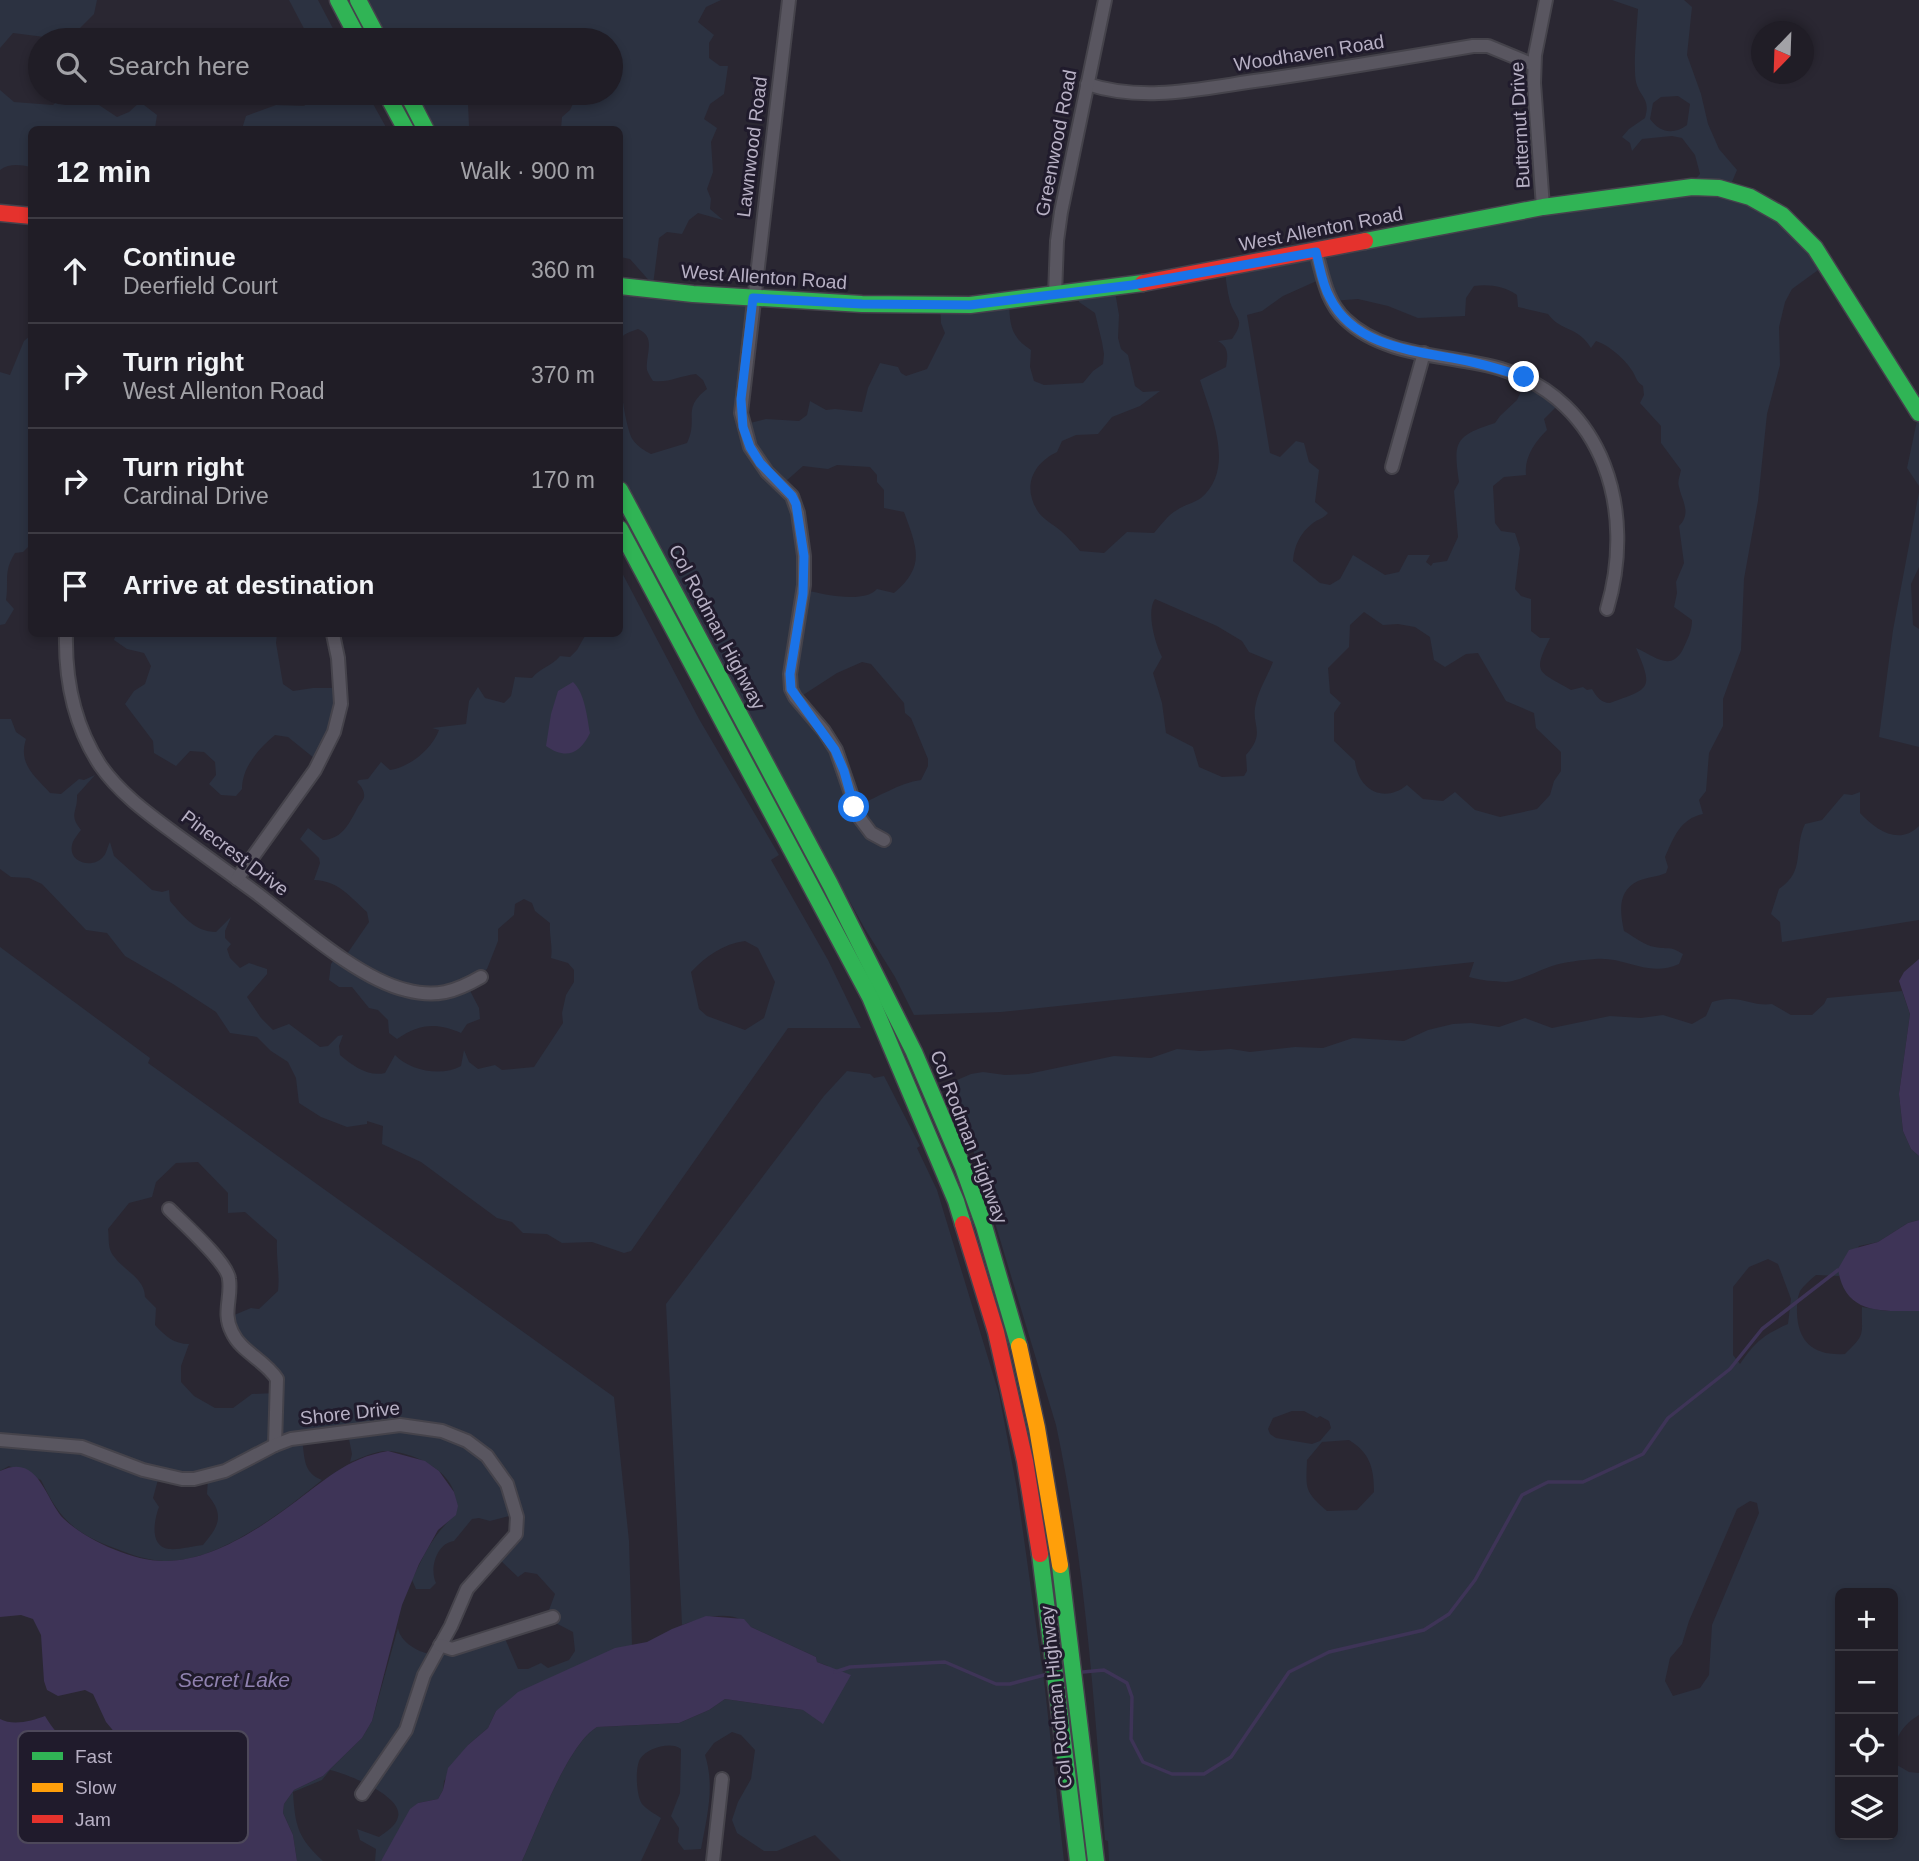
<!DOCTYPE html>
<html lang="en">
<head>
<meta charset="utf-8">
<style>
  :root { --surface:#201d26; --page:#28262e; --text:#f1f3f6; --muted:#a2a2a7; --line:#3d3b43 }
  body { margin:0; font-family:Arial,sans-serif; background:var(--page); color:var(--text) }
  .controls { position:absolute; right:21px; bottom:21px; display:grid; overflow:hidden; border-radius:10px; box-shadow:0 4px 10px #0003 }
  .controls button { width:63px; height:63px; display:grid; place-items:center; padding:0; border:0; border-bottom:2px solid var(--line); background:var(--surface); color:var(--text); font:35px sans-serif }
  .compass { position:absolute; left:1751px; top:21px; width:63px; height:63px; border-radius:50%; background:var(--surface); box-shadow:0 4px 10px #0003; rotate:203deg }
  .stop { position:absolute; width:21px; height:21px; margin:-16px; border:5px solid #1a73e8; border-radius:50%; background:#fff }
  .stop.end { background:#1a73e8; border-color:#fff; box-shadow:0 2px 7px #0008 }
  .list { margin:0; padding:0; list-style:none }
  h2 { display:flex; justify-content:space-between; align-items:center; height:91px; margin:0; padding:0 28px; font-size:30px }
  h2 small { font-size:23px; font-weight:400; color:var(--muted) }
  .list li { display:grid; grid-template-columns:46px 1fr auto; gap:21px; align-items:center; box-sizing:border-box; height:105px; padding:0 28px; border-top:2px solid var(--line) }
  .list b { display:block; font-size:26px; white-space:nowrap }
  .list p { margin:0; font-size:23px; white-space:nowrap; color:var(--muted) }
  .list em { font-size:23px; font-style:normal; color:var(--muted) }
  .icon { flex:none; width:38px; height:38px; fill:none; stroke:currentColor; stroke-width:2; stroke-linecap:round; stroke-linejoin:round }
  .map { position:relative; flex:none; width:1919px; height:1861px; overflow:hidden }
  .search { position:absolute; background:var(--surface); box-shadow:0 4px 10px #0003; left:28px; top:28px; width:595px; height:77px; display:flex; align-items:center; gap:18px; box-sizing:border-box; padding:0 24px; border-radius:38px; color:var(--muted); font-size:26px }
  .panel { position:absolute; background:var(--surface); box-shadow:0 4px 10px #0003; left:28px; top:126px; width:595px; height:511px; border-radius:10px }
  .map>svg:first-child { display:block }
</style>
</head>
<body>
<div class="map">
<svg width="1919" height="1861" viewBox="0 0 1919 1861">
  <rect width="100%" height="100%" fill="#2a2732"/>
  <g fill="#2c3241" fill-rule="evenodd">
    <path d="M0 0H97L94 14 68 40 13 33 0 48Z"/>
    <path d="M289 0H318L339 40H310Z"/>
    <path d="M357 0H721L706 7 698 22 714 35 709 43V58L720 66H728L724 94 710 104 704 119 717 128 711 142 713 172 707 189 711 199 710 209 723 220 698 213 689 220 682 234 667 232 659 238 653 285 630 259 620 257V130L561 129 562 117 570 110 578 93H611V40H378Z"/>
    <path d="M1612 0H1684L1692 7 1687 55 1701 94 1708 124 1719 149 1737 170 1729 189 1749 197 1825 265 1792 289 1785 302 1779 327 1780 365 1767 414 1758 501 1744 579 1741 650 1723 699V726L1709 753 1706 791 1699 800 1703 814C1680 819 1674 837 1665 857L1668 867 1666 873C1657 877 1647 877 1638 881 1617 891 1620 912 1624 931 1633 936 1645 946 1655 947 1670 950 1668 945 1683 954L1679 964C1647 978 1626 956 1595 959 1581 960 1565 962 1552 966 1540 970 1517 982 1506 982 1493 981 1483 981 1469 977L1474 962 1001 1012 914 1015 895 977 865 929 620 489V283L751 294 746 424 766 419 799 421 807 415 810 401 826 410 835 409 862 412 868 388 880 363 898 367 901 373 906 376 927 369 945 333 941 323 940 302 1009 301C1010 325 1010 336 1031 350L1030 367 1034 381 1044 385 1083 383 1093 371 1103 364 1104 354 1102 342 1095 313 1079 302 1077 290 1114 286 1119 315 1118 338 1121 349 1128 355 1135 386 1143 392 1160 391 1140 406 1112 417 1098 434 1076 435 1062 441 1057 452C1034 463 1022 485 1037 510 1042 519 1053 524 1061 531 1068 537 1074 544 1080 551L1104 553 1127 532 1154 533C1161 525 1168 515 1177 510 1184 505 1194 503 1201 498 1236 468 1211 416 1200 380L1226 367C1228 356 1229 347 1218 341L1232 339C1246 319 1236 320 1230 302 1227 291 1226 278 1224 266L1687 188 1700 174 1695 155 1682 138 1672 136 1642 139 1632 151 1630 143 1622 137 1629 129 1645 118C1651 98 1640 98 1636 82 1633 68 1637 26 1638 9ZM1678 96 1690 104 1687 125C1674 135 1660 133 1650 119L1653 103 1661 97ZM1321 279 1332 301 1358 299 1388 306 1418 318 1465 316 1466 298 1474 286C1489 284 1504 286 1517 295L1518 307 1548 314C1561 332 1578 326 1591 348L1596 341C1609 345 1626 360 1633 372 1637 379 1636 381 1643 386L1644 395 1640 403 1661 426V443L1681 470C1680 476 1677 481 1679 487 1682 501 1692 513 1679 526L1684 563 1676 582 1677 593 1674 607 1692 620C1692 631 1688 638 1684 647 1672 673 1656 657 1636 648 1654 690 1650 688 1610 703 1601 703 1596 696 1592 689L1587 690 1583 687 1571 690C1538 671 1532 674 1550 638H1540L1531 631V599L1521 596 1515 589 1520 548 1515 533 1501 531 1495 523 1493 486 1504 477 1526 475C1524 457 1535 442 1547 430L1544 419 1560 403 1526 381 1517 400 1500 416 1495 423C1455 436 1453 441 1459 482L1454 491 1458 537 1447 561 1433 563 1431 566 1426 562 1430 555H1408L1399 572 1385 575 1353 555 1340 579 1330 585 1320 583 1293 561C1294 546 1300 533 1313 523 1318 519 1323 519 1328 513L1315 502 1319 470 1309 462 1304 443 1296 441 1280 457 1270 453 1247 315 1262 311 1283 296ZM638 329C657 337 645 355 647 370 648 373 651 378 653 381 669 383 679 376 696 374L703 380 707 389C681 409 699 418 687 443L651 454C645 451 637 446 633 440 624 427 616 357 620 341 622 333 631 332 638 329ZM837 465 870 467 877 475V482L884 490V508L904 512C917 548 926 566 894 593L877 589C864 604 822 594 805 590L804 563 785 482 803 466 828 469ZM1155 599 1217 626 1242 641 1249 652 1273 662C1268 675 1259 689 1256 703 1250 725 1267 732 1246 755L1247 771 1244 776 1222 777 1199 767 1193 747 1166 733 1162 703 1153 673 1162 657C1155 644 1146 611 1155 599ZM1364 612 1383 625 1398 624 1415 627 1430 637 1434 660 1445 667 1466 654 1478 653 1506 701 1534 713 1536 728 1561 752V771L1554 781 1550 795 1537 809 1500 817 1475 810 1455 792 1443 801 1423 799 1407 785C1384 804 1358 790 1355 761L1334 741V713L1341 703 1330 693 1328 668 1349 647 1350 625ZM862 662 871 664 904 703 905 713 911 718 928 759V766L921 780C899 783 879 797 858 805L843 761 800 697 837 673Z"/>
    <path d="M0 90 14 102 53 105 65 93H96L99 105 117 117 129 112 140 102 157 115 155 128 32 130 31 167C20 165 10 163 0 170Z"/>
    <path d="M318 93H367L387 129H242L246 116 276 105 304 106Z"/>
    <path d="M406 93H474L468 104 469 126 473 129H426Z"/>
    <path d="M31 335V544L23 552 15 553C3 572 9 580 6 600L14 609 5 624 0 625V372L10 375 24 341Z"/>
    <path d="M1918 416H1919V486L1907 468Z"/>
    <path d="M1919 492V567L1911 584 1913 625 1919 629V747L1879 737 1893 630Z"/>
    <path d="M620 569 699 719 779 855 771 860 828 960 861 1028H788L631 1251 624 1253 592 1242 562 1243 547 1234 523 1233 512 1222 497 1218 421 1162 382 1144 383 1126 367 1121V1124L347 1127 321 1117 299 1103 296 1078 288 1062 271 1051 257 1037 230 1033 216 1012 173 984 125 956 107 933 86 930 42 884 29 878 11 877 0 869V719H11L16 732 26 739C18 764 34 775 50 793L61 794 79 779 84 780 95 775 77 795C78 812 68 814 81 830 78 834 73 840 72 845 68 863 93 869 103 857 107 853 107 847 110 842L114 856 152 890 162 892 169 890 170 901C182 915 195 932 216 932L231 917 225 931V938L231 944 227 949 230 958 240 968 249 963 267 969V974L247 997 261 1018 273 1030 289 1024 320 1047 328 1046 338 1036 343 1035 339 1046 340 1055C353 1066 368 1077 385 1073L395 1055C410 1071 442 1077 461 1066L464 1050 469 1062 478 1069 495 1065 502 1070 534 1067 563 1023 562 1013 566 995 574 982V970L568 963 551 958C553 947 549 935 550 923L535 911 532 903 524 899 515 904 514 915 498 929V941L487 969 466 983 479 1008 480 1019 467 1024 461 1033C436 1022 419 1024 397 1039L389 1033 388 1020 378 1010 369 1008 352 987H339L329 980 331 964 339 953 347 954 369 922 367 912C350 897 339 881 314 880L320 863 319 858 300 839 308 828 323 840C343 839 350 822 358 807 359 805 364 799 364 797 365 791 361 786 357 782L359 780 368 779 381 762 390 770C410 767 432 749 439 730L432 728 466 724 469 701 478 687 485 698 504 703 511 696 515 677 532 678C540 668 552 666 560 656L570 657 577 650 586 634H620ZM745 941 758 948 775 982 764 1018 745 1030 707 1016 699 1009 691 972C706 956 723 944 745 941Z"/>
    <path d="M116 634H277L276 643 283 684 293 691 313 688H341L319 762 288 737 275 735C259 748 242 767 242 789L236 796 221 795 209 784 216 775 215 762 204 752 190 751 176 766 154 753 153 741 125 704 134 691 145 684 151 666 144 653 127 649 114 640Z"/>
    <path d="M1860 792V813C1876 830 1899 846 1919 826V920L1782 942 1780 922 1771 914 1779 889C1806 871 1793 850 1805 824L1822 820 1844 794 1852 795Z"/>
    <path d="M0 947 150 1058 148 1063 614 1397 629 1541 632 1645 496 1711 488 1728 468 1745 444 1781 443 1790 438 1799 418 1803 381 1861H375L376 1849 360 1840 357 1829 379 1837C386 1832 396 1826 398 1817 404 1796 345 1773 330 1770L322 1780 293 1792C295 1826 298 1838 323 1861H297L293 1835 283 1813 284 1804 294 1790 323 1776 362 1738 372 1721 398 1628C400 1643 423 1656 437 1654 459 1651 482 1641 503 1634L518 1669H528L541 1663 548 1668 569 1660 575 1651 573 1632 546 1618 555 1594 537 1574 525 1572 518 1577 497 1557 514 1537 513 1515 490 1521 479 1518 472 1519 454 1541C437 1543 429 1568 436 1583L430 1589H416L412 1580C425 1552 433 1535 456 1514 455 1508 456 1499 454 1492 447 1468 411 1452 387 1451 374 1451 362 1458 350 1462L352 1454 348 1434 302 1440C305 1458 303 1473 322 1480 283 1512 216 1564 163 1561 146 1560 132 1555 117 1549 75 1534 59 1519 41 1480L9 1466 0 1471ZM198 1162 228 1193V1213L245 1212 277 1240C276 1259 280 1273 278 1291L259 1309 251 1308 227 1318 236 1342 278 1383 276 1393 252 1394 233 1408H215L194 1396 181 1382V1366L189 1344C174 1344 165 1336 155 1325L156 1308 145 1297C145 1277 120 1269 111 1252 108 1246 109 1235 108 1229L129 1203 152 1197 156 1182 176 1163ZM159 1476 208 1478 207 1494C225 1515 219 1526 203 1545 193 1546 179 1550 169 1549 149 1547 154 1520 159 1507L153 1498Z"/>
    <path d="M1902 991 1910 1014 1899 1094 1903 1131 1911 1149 1919 1156V1220L1908 1223 1878 1242 1859 1246 1839 1276 1816 1275C1810 1280 1804 1285 1800 1291 1797 1299 1797 1305 1797 1313 1798 1344 1816 1356 1845 1354 1867 1333 1861 1335 1862 1307L1886 1311H1919V1715C1900 1726 1890 1744 1897 1765L1909 1772 1919 1773V1861H1109L1108 1841 1105 1840C1094 1702 1085 1561 1056 1425L958 1100 950 1083 971 1074 983 1072 1005 1075 1028 1074 1114 1056 1151 1058 1177 1049 1200 1051 1231 1049 1250 1052 1295 1047 1323 1048 1353 1038 1404 1041 1428 1030 1453 1024 1471 1023 1499 1027 1525 1018 1552 1028 1610 1016 1641 1018 1663 1015 1692 1024 1706 1016 1712 1002C1739 993 1751 1007 1772 1004L1791 1015H1812L1824 1004 1827 998ZM1768 1259 1778 1264 1791 1299 1788 1324C1763 1335 1755 1342 1740 1364L1733 1355V1287L1749 1267ZM1292 1411H1304L1317 1418 1320 1416 1329 1421 1331 1428 1320 1441 1312 1444 1276 1438 1270 1434 1268 1429 1273 1418ZM1349 1440C1370 1453 1374 1468 1374 1492L1357 1510 1327 1511C1304 1491 1306 1489 1307 1460L1322 1442ZM1750 1501 1757 1503 1759 1513 1712 1625 1709 1675 1700 1688 1673 1696 1665 1681 1670 1658 1682 1644 1689 1621 1737 1509ZM1840 1593H1893V1835H1840Z"/>
    <path d="M847 1071 870 1074 874 1078 884 1076 920 1146 917 1148 937 1190 999 1394 1017 1489 1045 1689 1064 1861H841L815 1835 777 1851H764L737 1833 732 1820 738 1802 751 1779 755 1750 741 1735 732 1732 714 1743 705 1755C715 1786 707 1817 701 1849L684 1850 678 1842 679 1828 671 1816 680 1793 681 1749C671 1741 647 1748 640 1759 635 1768 636 1795 642 1804 646 1809 655 1814 661 1818L641 1861H522C538 1827 567 1745 597 1727L679 1723 709 1710 725 1699 803 1710 828 1666 817 1662 816 1657 751 1627C733 1608 704 1617 682 1625L666 1304 824 1096Z"/>
  </g>
  <g fill="#3e3457">
    <path d="M573 682C585 693 587 717 590 733 580 754 566 760 546 746L551 714 558 691Z"/>
    <path d="M1919 959V1156L1911 1149 1903 1131 1899 1094 1910 1014 1899 981 1904 972Z"/>
    <path d="M1919 1220V1311C1881 1311 1845 1315 1838 1269L1849 1250 1878 1242 1908 1223Z"/>
    <path d="M388 1451 425 1461 439 1471 454 1492 458 1506 456 1515 438 1530 419 1564 402 1605 372 1721 362 1738 323 1776 294 1790 284 1804 283 1813 293 1835 297 1861H0V1719C13 1726 32 1721 45 1716 61 1743 73 1746 101 1757L115 1751 121 1740 106 1722 93 1694 85 1690 58 1696 47 1690 44 1681 41 1635 33 1619 21 1615 0 1617V1471C39 1452 45 1500 64 1519 86 1540 134 1562 166 1561 210 1561 256 1531 291 1505 323 1482 346 1458 388 1451Z"/>
    <path d="M706 1616 744 1619 751 1627 816 1657 817 1662 851 1675 823 1724 803 1710 725 1699 709 1710 679 1723 597 1727C567 1745 538 1827 522 1861H381L410 1809 418 1803 438 1799 443 1790 448 1768 468 1745 488 1728 496 1711 518 1692 615 1648 647 1642 672 1629Z"/>
  </g>
  <g fill="none" stroke-linecap="round" stroke-linejoin="round">
    <g stroke="#3e3457" stroke-width="3.5">
      <path d="M835 1672 850 1667 945 1662 996 1684H1010L1048 1674"/>
      <path d="M1083 1672 1104 1670 1127 1683 1132 1697 1131 1739 1143 1762 1172 1774H1204L1231 1757 1289 1672 1329 1652 1424 1630 1449 1614 1475 1580 1522 1495 1548 1482H1583L1643 1454 1668 1418 1730 1369 1762 1329 1838 1270"/>
    </g>
    <g stroke="#45434b" stroke-width="16">
      <g id="street">
        <path d="M789 0 741 413 750 447 767 472 792 496 798 513 804 556V585L790 674 791 689 795 697 824 731 836 750 859 817 871 833 884 840"/>
        <path d="M1087 84C1145 103 1203 88 1262 80 1332 70 1403 58 1473 46H1488L1534 65"/>
        <path d="M1543 207 1534 83 1535 55 1546 0"/>
        <path d="M1316 252C1323 276 1326 301 1345 319 1385 358 1450 354 1501 369 1605 401 1636 512 1607 609"/>
        <path d="M1055 295 1057 241 1061 212 1105 0"/>
        <path d="M1392 467 1424 353"/>
        <path d="M66 634C65 680 74 725 100 765 120 794 150 815 178 836 204 855 230 874 255 892 295 922 358 979 406 990 436 998 455 992 481 977"/>
        <path d="M237 879 315 770 334 732 341 704 338 658 333 634"/>
        <path d="M169 1209C182 1222 228 1263 229 1279 232 1298 222 1313 232 1332 241 1352 265 1360 277 1379L275 1445"/>
        <path d="M0 1440 82 1447 143 1470 182 1479H194L225 1471 275 1445 291 1439 400 1425 442 1431 467 1441 487 1456 507 1484 517 1517 516 1534 467 1589 451 1626 424 1675 406 1730 362 1794"/>
        <path d="M440 1645 452 1649 553 1617"/>
        <path d="M713 1861 722 1779"/>
      </g>
    </g>
    <g stroke="#45424c" stroke-width="19">
      <g id="fast">
        <path d="M338 0 359 40"/>
        <path d="M358 0 379 40"/>
        <path d="M386 93 406 130"/>
        <path d="M407 93 426 130"/>
        <path d="M1365 241 1543 207 1692 187 1719 188 1750 197 1782 215 1815 248 1919 413"/>
        <path d="M620 286 693 294 862 304 970 305 1143 283"/>
        <path d="M620 490 830 884 914 1052 963 1167 984 1226 1019 1346"/>
        <path d="M620 529 870 997 956 1201 963 1224"/>
        <path d="M1040 1554 1078 1861"/>
        <path d="M1060 1565 1096 1861"/>
      </g>
    </g>
    <g stroke="#45424c" stroke-width="19">
      <path id="slow" d="M1019 1346 1037 1428 1060 1565"/>
    </g>
    <g stroke="#45424c" stroke-width="19">
      <g id="jam">
        <path d="M0 213 32 216"/>
        <path d="M1143 283 1365 241"/>
        <path d="M963 1224 996 1332 1025 1461 1040 1554"/>
      </g>
    </g>
    <use href="#street" stroke="#595660" stroke-width="12"/>
    <use href="#fast" stroke="#30b455" stroke-width="16"/>
    <use href="#slow" stroke="#ff9f0a" stroke-width="16"/>
    <use href="#jam" stroke="#e5322d" stroke-width="16"/>
  </g>
  <g fill="none" stroke-linecap="round" stroke-linejoin="round">
    <path stroke="#1a73e8" stroke-width="9" d="M854 807 844 771 835 750 791 689 790 674 803 594 804 556 796 504 792 496 760 463 750 447 743 427 741 399 753 298 862 304 970 305 1132 285 1316 252C1320 267 1322 284 1330 298 1356 350 1422 351 1472 362 1489 366 1506 371 1524 377"/>
  </g>
  <g text-anchor="middle" dominant-baseline="central" stroke-width="6" stroke-linejoin="round" paint-order="stroke">
    <g font-size="19" fill="#b7b0c4" stroke="#201b2c">
      <text transform="translate(1309 53) rotate(-9)">Woodhaven Road</text>
      <text transform="translate(1520 125) rotate(-93)">Butternut Drive</text>
      <text transform="translate(1056 143) rotate(-79)">Greenwood Road</text>
      <text transform="translate(752 147) rotate(-83)">Lawnwood Road</text>
      <text transform="translate(1321 229) rotate(-11)">West Allenton Road</text>
      <text transform="translate(764 277) rotate(4)">West Allenton Road</text>
      <text transform="translate(717 627) rotate(62)">Col Rodman Highway</text>
      <text transform="translate(235 853) rotate(37)">Pinecrest Drive</text>
      <text transform="translate(969 1137) rotate(69)">Col Rodman Highway</text>
      <text transform="translate(350 1413) rotate(-6)">Shore Drive</text>
      <text transform="translate(1056 1697) rotate(-96)">Col Rodman Highway</text>
    </g>
    <g font-size="21" font-style="italic" fill="#8f81af" stroke="#201b2c">
      <text x="234" y="1679">Secret Lake</text>
    </g>
  </g>
  <rect x="18" y="1731" width="230" height="112" rx="10" fill="#201b2c" stroke="#4d485a" stroke-width="2"/>
  <rect x="32" y="1752" width="31" height="8" fill="#30b455"/>
  <rect x="32" y="1783" width="31" height="9" fill="#ff9f0a"/>
  <rect x="32" y="1815" width="31" height="8" fill="#e5322d"/>
  <g font-size="19" fill="#b7b0c4">
    <text x="75" y="1763">Fast</text>
    <text x="75" y="1794">Slow</text>
    <text x="75" y="1826">Jam</text>
  </g>
</svg>
<div class="controls">
<button>+</button>
<button>−</button>
<button><svg class="icon" aria-label="locate" viewBox="0 0 24 24"><circle cx="12" cy="12" r="6"/><path d="M12 2v4M12 18v4M2 12h4M18 12h4"/></svg></button>
<button><svg class="icon" aria-label="layers" viewBox="0 0 24 24"><path d="M12 4l9 5-9 5-9-5zM3 14l9 5 9-5"/></svg></button>
</div>
<svg class="compass" viewBox="-18 -18 36 36"><path d="M0-13l5 13h-10z" fill="#e53935"/><path d="M0 13l5-13h-10z" fill="#a2a2a7"/></svg>
<div class="stop" style="left:854px;top:807px"></div>
<div class="stop end" style="left:1524px;top:377px"></div>
<div class="search"><svg class="icon" aria-label="search" viewBox="0 0 24 24"><circle cx="10" cy="10" r="6"/><path d="M15 15l6 6"/></svg>Search here</div>
<section class="panel">
<h2>12 min<small>Walk · 900 m</small></h2>
<ul class="list">
<li><svg class="icon" aria-label="ahead" viewBox="0 0 24 24"><path d="M12 20V5M6 11l6-6 6 6"/></svg><div><b>Continue</b><p>Deerfield Court</p></div><em>360 m</em></li>
<li><svg class="icon" aria-label="right" viewBox="0 0 24 24"><path d="M7 20v-9h11M14 6l5 5-5 5"/></svg><div><b>Turn right</b><p>West Allenton Road</p></div><em>370 m</em></li>
<li><svg class="icon" aria-label="right" viewBox="0 0 24 24"><path d="M7 20v-9h11M14 6l5 5-5 5"/></svg><div><b>Turn right</b><p>Cardinal Drive</p></div><em>170 m</em></li>
<li><svg class="icon" aria-label="arrive" viewBox="0 0 24 24"><path d="M6 21V4h12l-3 4 3 4H6"/></svg><div><b>Arrive at destination</b></div></li>
</ul>
</section>
</div>
</body>
</html>
